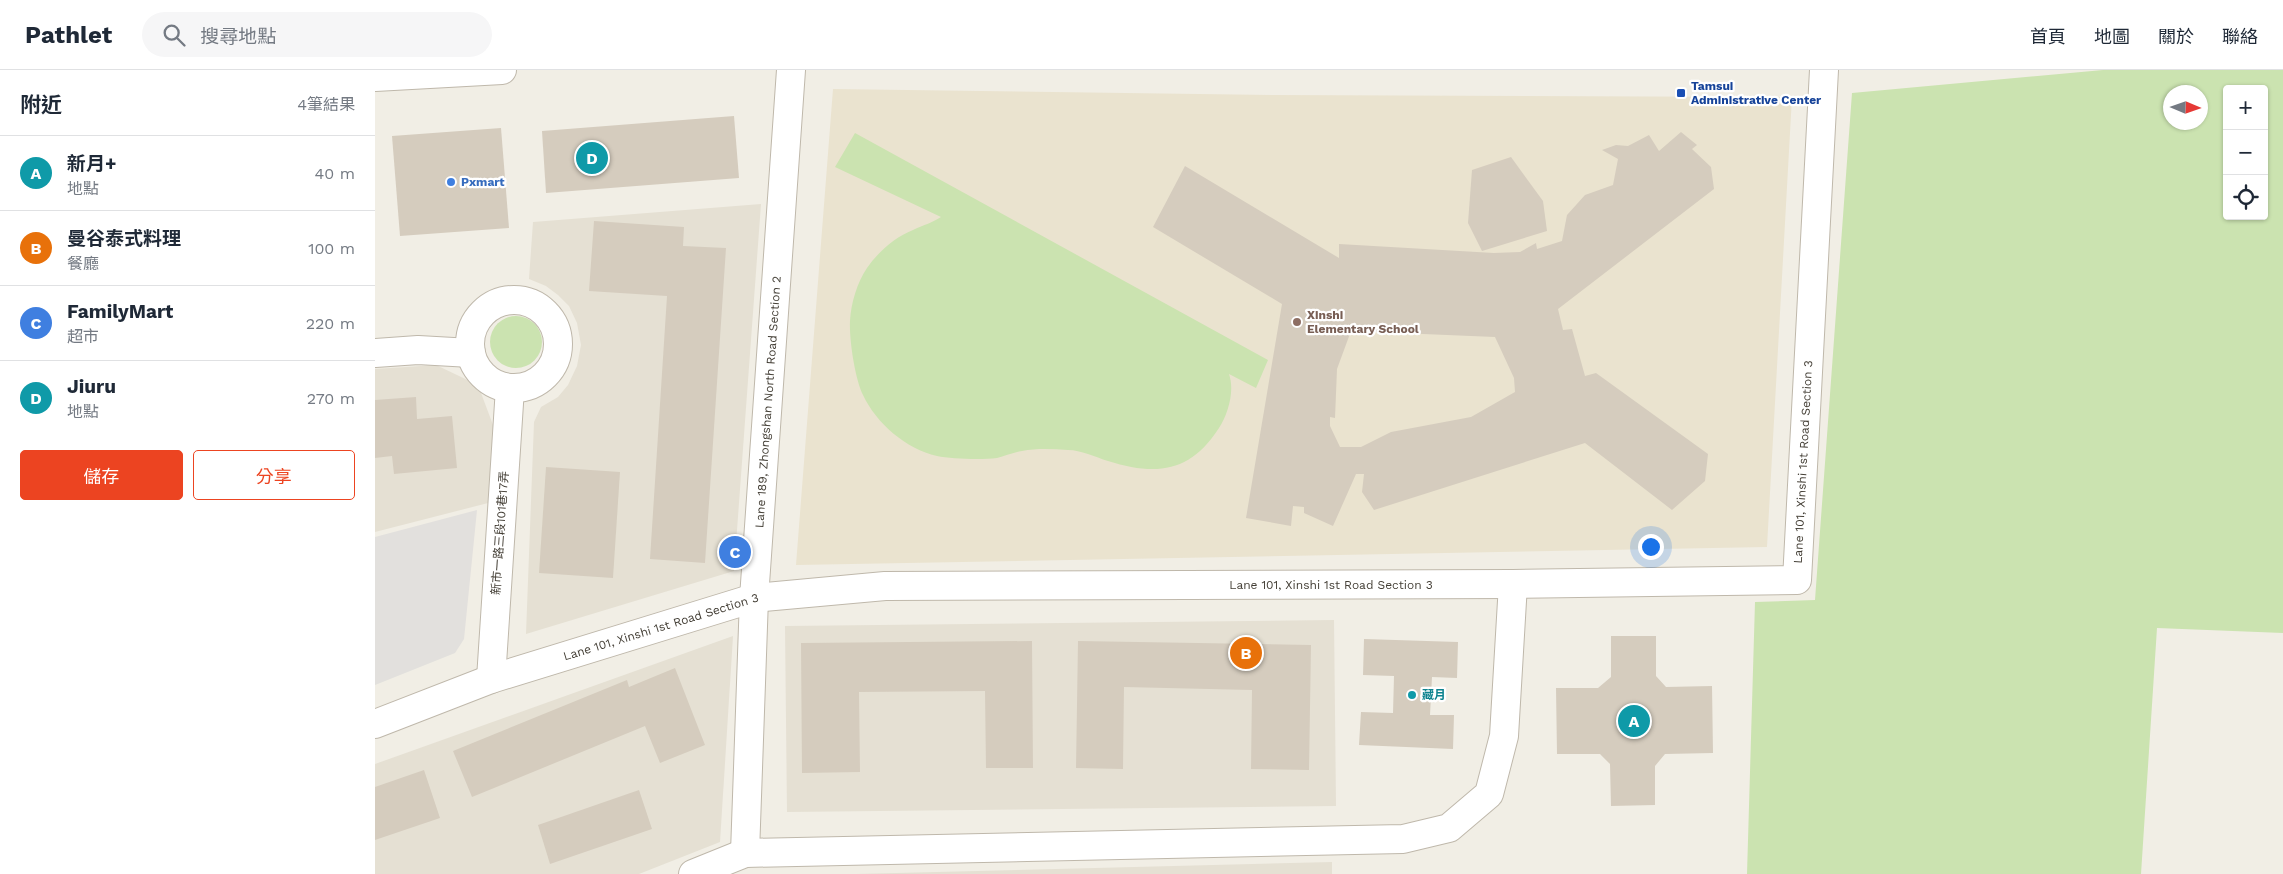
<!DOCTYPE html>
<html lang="zh-TW">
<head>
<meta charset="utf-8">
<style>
  :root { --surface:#fff; --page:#f6f6f7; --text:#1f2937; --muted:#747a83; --line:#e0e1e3; --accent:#ec4421 }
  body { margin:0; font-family:"Work Sans","Noto Sans TC",sans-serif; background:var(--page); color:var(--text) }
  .controls { position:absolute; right:15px; top:15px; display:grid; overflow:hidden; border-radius:5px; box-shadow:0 1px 4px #0004 }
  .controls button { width:45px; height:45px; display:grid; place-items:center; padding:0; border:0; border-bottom:1px solid var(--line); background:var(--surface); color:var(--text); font:25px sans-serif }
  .compass { position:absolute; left:1788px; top:15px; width:45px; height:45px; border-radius:50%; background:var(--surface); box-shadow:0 1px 4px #0004; rotate:92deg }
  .you { position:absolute; left:1275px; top:476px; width:18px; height:18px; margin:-12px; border:4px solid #fff; border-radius:50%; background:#1a73e8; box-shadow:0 0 0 8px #1a73e833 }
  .badge { display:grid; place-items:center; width:32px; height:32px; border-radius:50%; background:var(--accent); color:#fff; font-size:16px; font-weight:700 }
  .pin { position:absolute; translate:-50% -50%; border:2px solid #fff; box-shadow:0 1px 5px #0006 }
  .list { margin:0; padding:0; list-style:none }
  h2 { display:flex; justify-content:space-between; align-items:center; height:65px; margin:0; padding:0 20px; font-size:21px }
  h2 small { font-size:16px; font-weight:400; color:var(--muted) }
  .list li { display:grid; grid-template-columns:32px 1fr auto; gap:15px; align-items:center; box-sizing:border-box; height:75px; padding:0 20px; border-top:1px solid var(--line) }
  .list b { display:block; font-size:19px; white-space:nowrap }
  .list p { margin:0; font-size:16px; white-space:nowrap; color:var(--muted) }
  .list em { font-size:16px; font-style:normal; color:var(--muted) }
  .actions { display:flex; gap:10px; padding:15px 20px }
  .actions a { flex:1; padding:11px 0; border:1px solid var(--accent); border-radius:5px; text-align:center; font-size:18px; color:var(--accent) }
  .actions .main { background:var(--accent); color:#fff }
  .icon { flex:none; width:28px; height:28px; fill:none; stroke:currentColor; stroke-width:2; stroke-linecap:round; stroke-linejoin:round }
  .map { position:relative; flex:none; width:1908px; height:804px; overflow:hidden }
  header { display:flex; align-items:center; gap:30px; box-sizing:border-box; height:70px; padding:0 25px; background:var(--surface); border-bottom:1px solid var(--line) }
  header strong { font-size:24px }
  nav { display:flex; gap:28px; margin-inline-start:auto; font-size:18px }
  .search { width:350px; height:45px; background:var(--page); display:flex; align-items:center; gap:12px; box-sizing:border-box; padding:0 18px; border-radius:28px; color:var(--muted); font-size:19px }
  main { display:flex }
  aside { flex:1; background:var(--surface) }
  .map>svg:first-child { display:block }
</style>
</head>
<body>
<header>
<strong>Pathlet</strong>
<div class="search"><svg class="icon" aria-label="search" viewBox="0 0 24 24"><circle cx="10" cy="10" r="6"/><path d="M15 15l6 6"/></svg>搜尋地點</div>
<nav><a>首頁</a><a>地圖</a><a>關於</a><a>聯絡</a></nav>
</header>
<main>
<aside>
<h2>附近<small>4筆結果</small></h2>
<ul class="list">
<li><span class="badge" style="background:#0f9aa8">A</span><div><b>新月+</b><p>地點</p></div><em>40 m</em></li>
<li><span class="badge" style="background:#e8710a">B</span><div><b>曼谷泰式料理</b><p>餐廳</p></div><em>100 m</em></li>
<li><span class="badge" style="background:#3f7fe0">C</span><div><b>FamilyMart</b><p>超市</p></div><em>220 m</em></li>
<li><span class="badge" style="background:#0f9aa8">D</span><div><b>Jiuru</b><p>地點</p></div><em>270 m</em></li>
</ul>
<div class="actions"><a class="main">儲存</a><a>分享</a></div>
</aside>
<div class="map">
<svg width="1908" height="804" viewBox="0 0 1908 804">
  <rect width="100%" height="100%" fill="#f1eee5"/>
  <g fill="#e5e0d3">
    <path d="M386 134 359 501 151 564 159 352 166 337 183 327 193 315 202 296 206 275 202 253 194 236 183 225 171 216 154 209 158 152Z"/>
    <path d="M61 295 103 315 121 363 117 432 0 462V299Z"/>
    <path d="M959 550 961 736 412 742 410 556Z"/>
    <path d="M358 566 345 772 264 804H0V694Z"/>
    <path d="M957 792V804H481Z"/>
  </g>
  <path fill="#eae3cf" d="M458 19 900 25 1417 27 1392 477 421 495Z"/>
  <g fill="#cbe3b0" fill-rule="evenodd">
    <path d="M1728 0H1908V563L1782 558 1766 804H1372L1380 532 1440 530 1477 23ZM1852 19H1889V146H1852ZM1796 22H1826V52H1796Z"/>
    <path d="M480 63 893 290 881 318 854 304C860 321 853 344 844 358 815 403 781 406 733 391 720 387 706 380 693 380 678 379 662 378 647 381 639 382 630 386 622 388 607 390 576 389 562 386 531 379 501 353 488 325 480 309 474 269 475 251 476 233 482 213 492 198 503 182 520 167 538 160 548 155 557 153 566 147L460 97Z"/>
    <circle cx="141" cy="272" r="26"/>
  </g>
  <path fill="#e2e0dd" d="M102 440 89 569 80 583 0 615V467Z"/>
  <g fill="#d5ccbe" fill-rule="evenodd">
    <path d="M359 46 364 108 171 123 167 61Z"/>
    <path d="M126 58 134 158 25 166 17 66Z"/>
    <path d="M1306 62 1322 75 1317 79 1336 97 1339 119 1183 239 1188 260 1197 259 1210 306 1221 303 1333 384 1330 411 1297 440 1210 373 999 440 987 422 989 404H981L958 456 929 443V437L918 436 916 456 871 448 907 234 778 157 810 96 964 188V174L1119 183 1145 182 1161 173 1162 179 1187 171 1192 145 1210 125 1238 115 1243 89 1227 80 1241 75 1253 76 1274 65 1284 81ZM976 261 1120 267 1139 308 1140 322 1096 347 1016 362 986 377H965L955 356V347L960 348 962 299Z"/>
    <path d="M1136 87 1168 131 1172 161 1107 181 1093 153 1097 100Z"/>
    <path d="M219 151 309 157 308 176 351 178 330 493 275 489 292 226 214 221Z"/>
    <path d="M41 327 42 349 77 346 82 398 19 404 17 386 0 388V330Z"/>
    <path d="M171 397 245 402 238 508 164 503Z"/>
    <path d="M1236 566H1281V606L1291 617 1337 616 1338 683 1290 684 1280 696V735L1236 736 1235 694 1225 684H1182L1181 618H1223L1236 607Z"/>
    <path d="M989 569 1083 572 1082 608 1057 607 1055 645H1079L1078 679 984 675 986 642 1018 643 1019 606 988 605Z"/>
    <path d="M657 571 658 698H611L610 621 484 622 485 702 427 703 426 573Z"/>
    <path d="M703 571 936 575 934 700 876 699 877 620 749 617 748 699 701 698Z"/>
    <path d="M300 598 330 675 285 693 270 656 97 727 78 681 252 610 254 617Z"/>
    <path d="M49 700 65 748 0 770V717Z"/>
    <path d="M264 720 277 759 175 794 163 755Z"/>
  </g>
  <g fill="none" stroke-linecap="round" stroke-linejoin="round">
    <g stroke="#bfb8ab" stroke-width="30">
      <g id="minor">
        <circle cx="139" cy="274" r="44"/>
        <path d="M0 283 43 280 96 283"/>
        <path d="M116 609 135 318"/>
        <path d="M0 654 116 609 379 528 510 516 1138 514 1422 510 1449 0"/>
        <path d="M370 783 379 528 416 0"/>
        <path d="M318 804 370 783 1028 769 1074 758 1114 724 1129 666 1138 514"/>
      </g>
    </g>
    <g stroke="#bfb8ab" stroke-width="30">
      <path id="tertiary" d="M0 7 127 0"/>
    </g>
    <use href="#minor" stroke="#fff" stroke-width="28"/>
    <use href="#tertiary" stroke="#fff" stroke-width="28"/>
  </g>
  <rect fill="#1a4fb4" stroke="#fff" stroke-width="2" x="1301" y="18" width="10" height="10" rx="2.5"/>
  <circle fill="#3f7fe0" stroke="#fff" stroke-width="2" cx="76" cy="112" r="5"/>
  <circle fill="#8d6e63" stroke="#fff" stroke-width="2" cx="922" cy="252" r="5"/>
  <circle fill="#0f9aa8" stroke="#fff" stroke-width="2" cx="1037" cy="625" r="5"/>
  <g text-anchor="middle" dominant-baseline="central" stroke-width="4.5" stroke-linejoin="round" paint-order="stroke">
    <g font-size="12" font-weight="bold" fill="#164399" stroke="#fff" text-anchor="start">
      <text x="1316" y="16">Tamsui<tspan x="1316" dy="14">Administrative Center</tspan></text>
    </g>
    <g font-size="12" font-weight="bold" fill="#366cbe" stroke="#fff" text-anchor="start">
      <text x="86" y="112">Pxmart</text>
    </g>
    <g font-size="12" font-weight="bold" fill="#785e54" stroke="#fff" text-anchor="start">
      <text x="932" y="245">Xinshi<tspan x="932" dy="14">Elementary School</tspan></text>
    </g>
    <g font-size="12" fill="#433e35" stroke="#fff">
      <text transform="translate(393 332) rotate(-86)">Lane 189, Zhongshan North Road Section 2</text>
      <text transform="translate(1428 392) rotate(-87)">Lane 101, Xinshi 1st Road Section 3</text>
      <text transform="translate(125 463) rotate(-86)">新市一路三段101巷17弄</text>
      <text x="956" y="515">Lane 101, Xinshi 1st Road Section 3</text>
      <text transform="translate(286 557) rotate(-17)">Lane 101, Xinshi 1st Road Section 3</text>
    </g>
    <g font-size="12" font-weight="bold" fill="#0d838f" stroke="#fff" text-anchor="start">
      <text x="1047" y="625">藏月</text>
    </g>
  </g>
</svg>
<div class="controls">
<button>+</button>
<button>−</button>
<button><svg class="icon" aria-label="locate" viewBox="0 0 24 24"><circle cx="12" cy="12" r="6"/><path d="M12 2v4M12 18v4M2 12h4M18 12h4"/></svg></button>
</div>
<svg class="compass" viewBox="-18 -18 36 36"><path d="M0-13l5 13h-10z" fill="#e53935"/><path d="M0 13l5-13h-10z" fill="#747a83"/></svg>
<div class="you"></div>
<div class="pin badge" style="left:1259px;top:651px;background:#0f9aa8">A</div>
<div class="pin badge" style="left:871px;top:583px;background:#e8710a">B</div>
<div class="pin badge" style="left:360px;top:482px;background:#3f7fe0">C</div>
<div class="pin badge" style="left:217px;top:88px;background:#0f9aa8">D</div>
</div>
</main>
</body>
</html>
